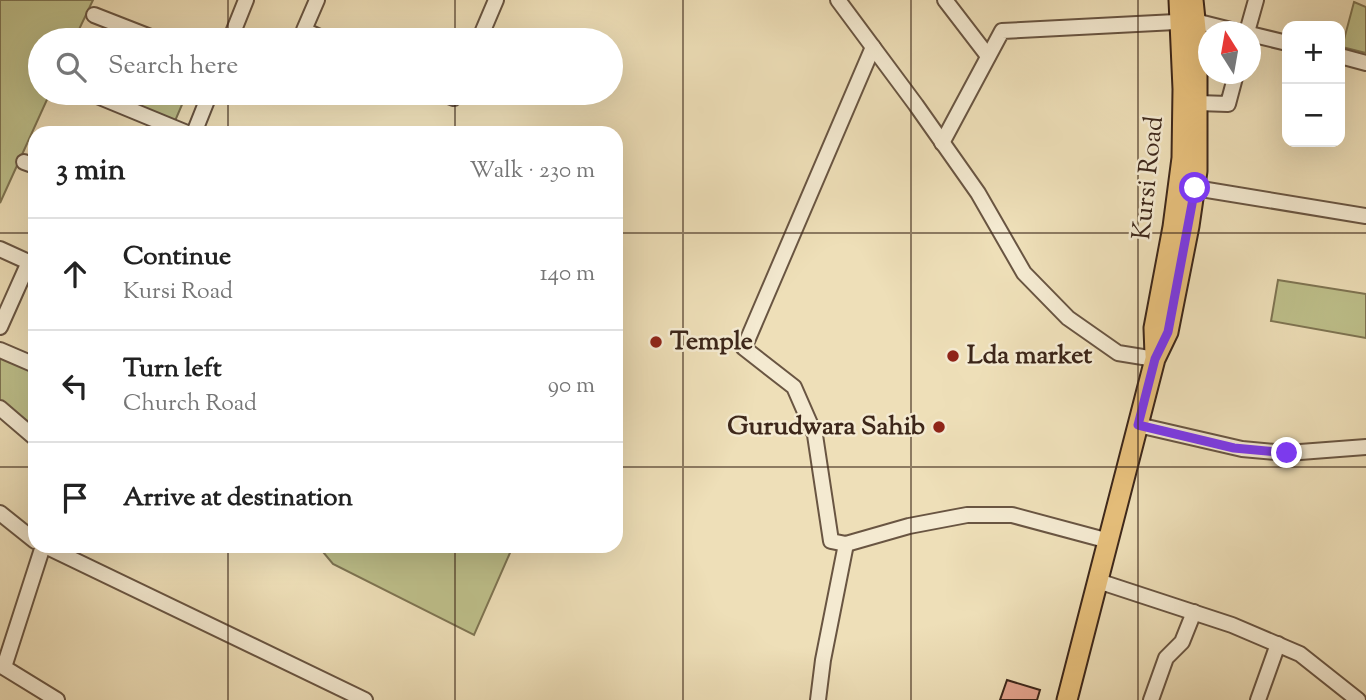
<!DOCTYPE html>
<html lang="en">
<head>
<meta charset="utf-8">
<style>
  :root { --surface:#fff; --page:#f6f6f6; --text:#222; --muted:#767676; --line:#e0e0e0 }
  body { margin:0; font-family:"Sorts Mill Goudy",serif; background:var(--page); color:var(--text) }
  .controls { position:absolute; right:21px; top:21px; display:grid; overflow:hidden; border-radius:14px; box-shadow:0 7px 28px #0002 }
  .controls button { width:63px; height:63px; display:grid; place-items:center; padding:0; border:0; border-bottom:2px solid var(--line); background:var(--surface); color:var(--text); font:35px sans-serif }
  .compass { position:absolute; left:1198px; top:21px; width:63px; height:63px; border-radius:50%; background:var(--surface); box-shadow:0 7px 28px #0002; rotate:349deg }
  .stop { position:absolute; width:21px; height:21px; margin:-16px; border:5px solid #7c3aed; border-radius:50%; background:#fff }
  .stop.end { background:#7c3aed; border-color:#fff; box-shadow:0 2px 7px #0008 }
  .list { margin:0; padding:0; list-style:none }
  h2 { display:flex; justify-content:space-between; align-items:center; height:91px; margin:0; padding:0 28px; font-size:30px }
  h2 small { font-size:23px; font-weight:400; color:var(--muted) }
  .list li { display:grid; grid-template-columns:46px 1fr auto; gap:21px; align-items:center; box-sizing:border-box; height:112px; padding:0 28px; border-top:2px solid var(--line) }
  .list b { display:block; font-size:26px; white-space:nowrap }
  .list p { margin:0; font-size:23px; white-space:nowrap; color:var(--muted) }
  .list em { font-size:23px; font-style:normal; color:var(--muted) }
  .icon { flex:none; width:38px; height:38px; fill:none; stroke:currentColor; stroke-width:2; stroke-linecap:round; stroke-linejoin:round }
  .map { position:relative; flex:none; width:1366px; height:700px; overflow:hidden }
  .search { position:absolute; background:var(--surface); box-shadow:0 7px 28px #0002; left:28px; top:28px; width:595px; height:77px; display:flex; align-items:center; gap:18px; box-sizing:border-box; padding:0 24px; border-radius:38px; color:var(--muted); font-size:26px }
  .panel { position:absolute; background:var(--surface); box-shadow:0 7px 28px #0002; left:28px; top:126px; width:595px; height:427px; border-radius:21px }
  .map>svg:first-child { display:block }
</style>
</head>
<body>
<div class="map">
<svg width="1366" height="700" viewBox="0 0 1366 700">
  <rect width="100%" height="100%" fill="#eedfb8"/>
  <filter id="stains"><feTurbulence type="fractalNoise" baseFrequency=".00286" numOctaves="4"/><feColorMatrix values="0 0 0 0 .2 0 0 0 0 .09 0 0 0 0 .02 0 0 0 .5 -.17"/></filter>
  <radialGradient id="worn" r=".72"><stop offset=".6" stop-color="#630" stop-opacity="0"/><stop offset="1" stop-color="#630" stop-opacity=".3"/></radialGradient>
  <g fill="#bec08b" stroke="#7e7452" stroke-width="2">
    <path d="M0 0H93L74 40H40V93H50L0 203Z"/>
    <path d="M1354 2 1366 7V53L1342 47Z"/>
    <path d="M120 93H187L175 121 118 98Z"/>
    <path d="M1278 280 1366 294V338L1271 321Z"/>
    <path d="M0 356 35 365V426L0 403Z"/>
    <path d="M318 546H513L474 635 333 564Z"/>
  </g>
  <path fill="#e3a38d" stroke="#3d271a" stroke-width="2" d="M1007 680 1040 690 1037 700H1000Z"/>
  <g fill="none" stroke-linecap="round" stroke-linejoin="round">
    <g stroke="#695542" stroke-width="18">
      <g id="minor">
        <path d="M317 0 304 30 326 40"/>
        <path d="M838 0 916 105 978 193 1024 273 1068 318 1118 353 1155 359"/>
        <path d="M945 0 988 56"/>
        <path d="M94 15 158 40"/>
        <path d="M1247 32 1256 0"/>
        <path d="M1250 34 1287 43"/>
        <path d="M230 40 246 0"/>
        <path d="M479 40 496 0"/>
        <path d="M873 47 744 348 794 387 815 435 831 541 846 544 909 526 967 515H1012L1109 541"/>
        <path d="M1340 56 1366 63"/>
        <path d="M90 93 187 133"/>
        <path d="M441 93 454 98 456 93"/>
        <path d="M1198 103 1228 104 1236 74"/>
        <path d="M194 133 210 93"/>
        <path d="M942 143 1002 31 1195 21 1239 32"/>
        <path d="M24 162 35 166"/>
        <path d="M1195 188 1366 216"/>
        <path d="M0 249 35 265"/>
        <path d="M0 327 29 262"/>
        <path d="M0 350 35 365"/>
        <path d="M0 408 35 438"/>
        <path d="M1138 425 1242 449 1287 453 1366 447"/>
        <path d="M0 513 35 541"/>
        <path d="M45 546 365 700"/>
        <path d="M1098 581 1232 625 1300 654 1358 700"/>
        <path d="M0 665 57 700"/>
        <path d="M4 667 43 546"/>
        <path d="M818 700 823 660 846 544"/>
        <path d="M1151 700 1166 658 1182 642 1194 612"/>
        <path d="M1258 700 1278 644"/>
      </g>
    </g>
    <g stroke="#3d271a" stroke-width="23">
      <g id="major">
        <path d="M1155 355 1154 328 1173 227 1182 158 1183 89 1179 0"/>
        <path d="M1067 700 1155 359 1168 332 1189 226 1197 171V39L1193 0"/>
      </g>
    </g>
    <use href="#minor" stroke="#f4ead1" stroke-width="14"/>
    <use href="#major" stroke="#e7c07c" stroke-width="19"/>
  </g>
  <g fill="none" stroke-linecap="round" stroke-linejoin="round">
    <path stroke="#7c3aed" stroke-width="9" d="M1195 188 1168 332 1155 359 1138 425 1234 448 1287 453"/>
  </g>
  <path fill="none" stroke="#3d271a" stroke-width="2" stroke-opacity="0.55" d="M228 0V40M455 0V40M683 0V700M911 0V700M1138 0V700M228 93V133M455 93V133M0 233H35M616 233H1366M0 467H35M616 467H1366M228 546V700M455 546V700"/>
  <g fill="#8f2418" stroke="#f4ead1" stroke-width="2.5">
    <circle cx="656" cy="342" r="7"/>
    <circle cx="953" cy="356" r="7"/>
    <circle cx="939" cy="427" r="7"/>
  </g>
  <g text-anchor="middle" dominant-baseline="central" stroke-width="5" stroke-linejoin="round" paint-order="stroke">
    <g font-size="26" fill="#3d271a" stroke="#f4ead1">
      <text transform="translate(1149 178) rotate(-84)">Kursi Road</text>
    </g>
    <g font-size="26" font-weight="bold" fill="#3d271a" stroke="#f4ead1" text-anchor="start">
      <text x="670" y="342">Temple</text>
      <text x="967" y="356">Lda market</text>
      <text x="925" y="427" text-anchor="end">Gurudwara Sahib</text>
    </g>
  </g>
  <rect width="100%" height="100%" filter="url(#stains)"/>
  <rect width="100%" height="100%" fill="url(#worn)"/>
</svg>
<div class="controls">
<button>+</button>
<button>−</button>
</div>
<svg class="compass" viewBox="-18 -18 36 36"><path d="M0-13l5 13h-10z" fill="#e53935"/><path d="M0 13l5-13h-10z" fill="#767676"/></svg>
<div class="stop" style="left:1195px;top:188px"></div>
<div class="stop end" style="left:1287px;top:453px"></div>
<div class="search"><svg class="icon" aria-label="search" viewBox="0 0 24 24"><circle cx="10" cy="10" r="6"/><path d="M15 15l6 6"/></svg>Search here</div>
<section class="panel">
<h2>3 min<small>Walk · 230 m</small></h2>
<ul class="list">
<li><svg class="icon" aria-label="ahead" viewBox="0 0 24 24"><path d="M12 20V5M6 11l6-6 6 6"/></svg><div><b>Continue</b><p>Kursi Road</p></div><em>140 m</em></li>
<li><svg class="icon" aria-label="left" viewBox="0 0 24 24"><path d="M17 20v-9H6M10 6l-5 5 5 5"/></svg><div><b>Turn left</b><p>Church Road</p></div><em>90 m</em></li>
<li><svg class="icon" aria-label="arrive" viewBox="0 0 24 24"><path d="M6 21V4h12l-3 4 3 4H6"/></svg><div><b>Arrive at destination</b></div></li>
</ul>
</section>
</div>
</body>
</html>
